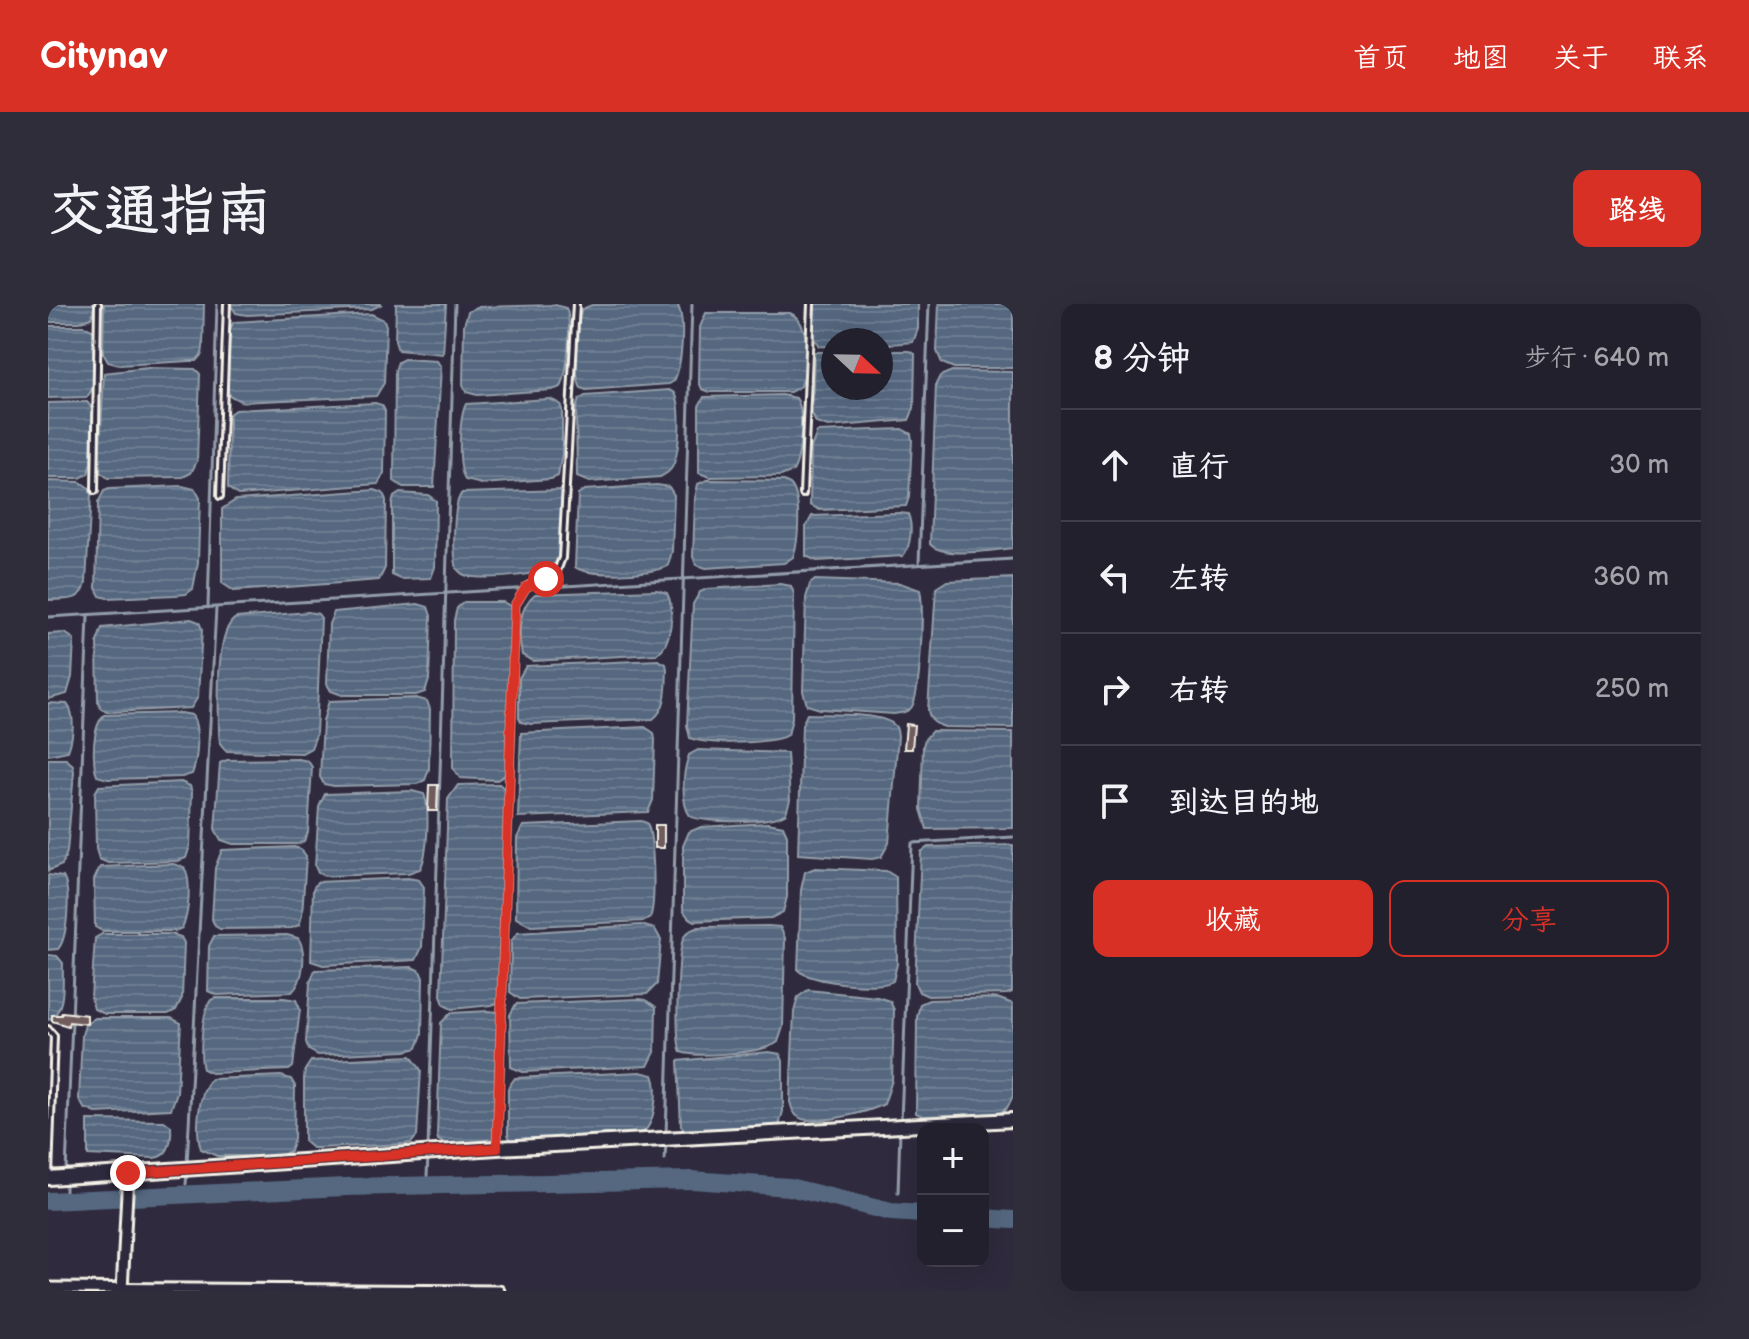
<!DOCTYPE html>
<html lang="zh">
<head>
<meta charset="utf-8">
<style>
  :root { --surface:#23202e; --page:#2f2d3a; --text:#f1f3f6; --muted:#a3a3aa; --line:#403e4a; --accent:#d93025 }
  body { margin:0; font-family:"Balsamiq Sans","LXGW WenKai TC",sans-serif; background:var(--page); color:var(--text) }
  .controls { position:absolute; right:24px; bottom:24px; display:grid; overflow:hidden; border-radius:16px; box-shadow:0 8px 32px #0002 }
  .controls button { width:72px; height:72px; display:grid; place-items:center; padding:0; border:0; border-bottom:2px solid var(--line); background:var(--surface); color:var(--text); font:40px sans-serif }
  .compass { position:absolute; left:773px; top:24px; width:72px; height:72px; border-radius:50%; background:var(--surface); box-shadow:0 8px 32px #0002; rotate:112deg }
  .stop { position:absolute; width:24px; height:24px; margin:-18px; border:6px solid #d93025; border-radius:50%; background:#fff }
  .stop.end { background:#d93025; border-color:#fff; box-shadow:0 2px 8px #0008 }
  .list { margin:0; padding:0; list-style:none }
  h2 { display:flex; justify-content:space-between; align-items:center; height:104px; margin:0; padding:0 32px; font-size:34px }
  h2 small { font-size:26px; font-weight:400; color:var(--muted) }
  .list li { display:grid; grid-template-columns:52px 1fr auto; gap:24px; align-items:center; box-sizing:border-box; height:112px; padding:0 32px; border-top:2px solid var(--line) }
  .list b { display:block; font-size:30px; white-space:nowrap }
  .list em { font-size:26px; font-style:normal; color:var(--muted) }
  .actions { display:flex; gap:16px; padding:24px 32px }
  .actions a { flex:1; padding:18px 0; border:2px solid var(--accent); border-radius:16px; text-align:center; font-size:28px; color:var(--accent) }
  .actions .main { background:var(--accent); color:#fff }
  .icon { flex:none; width:44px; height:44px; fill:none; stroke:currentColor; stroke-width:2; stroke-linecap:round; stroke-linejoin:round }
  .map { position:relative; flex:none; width:965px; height:987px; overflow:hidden; border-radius:16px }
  header { display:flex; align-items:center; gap:48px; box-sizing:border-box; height:112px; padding:0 40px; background:var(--accent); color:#fff }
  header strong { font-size:38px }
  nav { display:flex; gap:44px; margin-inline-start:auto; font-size:28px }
  .intro { display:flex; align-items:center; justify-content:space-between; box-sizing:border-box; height:192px; padding:0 48px }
  h1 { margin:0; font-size:56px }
  .button { padding:20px 36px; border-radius:16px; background:var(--accent); color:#fff; font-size:28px; font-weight:700 }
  main { display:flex; gap:48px; padding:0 48px }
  aside { flex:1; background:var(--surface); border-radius:16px; box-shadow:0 8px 32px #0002 }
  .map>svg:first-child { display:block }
</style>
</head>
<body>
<header>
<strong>Citynav</strong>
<nav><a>首页</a><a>地图</a><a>关于</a><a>联系</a></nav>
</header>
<div class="intro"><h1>交通指南</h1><a class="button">路线</a></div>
<main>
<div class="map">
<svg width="965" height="987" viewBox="0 0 965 987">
  <defs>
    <pattern id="water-rules" width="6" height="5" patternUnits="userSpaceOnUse" patternTransform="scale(2)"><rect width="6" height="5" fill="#546780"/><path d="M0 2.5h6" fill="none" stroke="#6d7d92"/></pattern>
  </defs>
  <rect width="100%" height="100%" fill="#2f2a3d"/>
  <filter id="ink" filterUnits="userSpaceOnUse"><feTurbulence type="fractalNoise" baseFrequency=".0125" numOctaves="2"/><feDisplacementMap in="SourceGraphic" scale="16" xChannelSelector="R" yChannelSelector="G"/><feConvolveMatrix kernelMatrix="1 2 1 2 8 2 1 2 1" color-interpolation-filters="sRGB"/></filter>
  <g filter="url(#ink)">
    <g fill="url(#water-rules)" stroke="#949eaa" stroke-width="2">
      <path d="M0 0H47L43 14 32 18H0Z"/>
      <path d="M56 0H156L155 44 154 50 148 57H142L71 61 60 58 55 49Z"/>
      <path d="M182 0H334L324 5 199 11 188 9Z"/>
      <path d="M348 0H398L395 50 350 46 347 37Z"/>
      <path d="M629 0C638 15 634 61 626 77L621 80 538 86 533 84C525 71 528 21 534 5L544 1Z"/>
      <path d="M767 0H870V25L865 38 833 41V36H785V43L771 42 765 33Z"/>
      <path d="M891 0H965V64H906L894 59 889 47Z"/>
      <path d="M507 1 518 4C524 16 520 70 513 83L504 86 429 91 418 88 415 81 416 21 420 8 429 3Z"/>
      <path d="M658 9H742C764 19 760 63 753 82L742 88H662L654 85 651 78 652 23Z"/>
      <path d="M323 10 336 16 338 22 336 79 328 92 194 98 181 91C177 75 176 30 186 18Z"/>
      <path d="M0 22H36L46 27 45 84 39 93 0 94Z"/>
      <path d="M833 47H862L867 50 866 104 861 116 780 123 768 119 764 110 766 48H785V84H833Z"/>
      <path d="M356 55 389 57 393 63 386 183H355L346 177 347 67 350 58Z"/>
      <path d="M100 64 147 65 152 70 149 157 143 169 135 173 60 174 52 168 51 162 56 69Z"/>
      <path d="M904 67 965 68V244C945 246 895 255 882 240L888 80 892 72Z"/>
      <path d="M621 86 626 88C635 99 632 152 623 165 620 169 616 171 612 173L541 178 529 173 528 104 531 96 537 92Z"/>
      <path d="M734 91 748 94C757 105 753 154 745 167L733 172 662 173 651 169V102L656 93Z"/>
      <path d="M502 95 512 100 514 106V150L510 172 503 175 434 180 417 176C409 162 411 114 418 100Z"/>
      <path d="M39 98 45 105 43 158 40 170 32 174H0V99Z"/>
      <path d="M327 99 334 101 337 107 336 169 330 180 190 191 180 184 181 110 187 106Z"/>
      <path d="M854 125 863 130 864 136 861 193 858 202 772 206 762 201 763 144 769 128Z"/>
      <path d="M659 176 736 177 742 180C754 192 751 237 745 253L736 259 658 264 649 261 645 253 647 194 650 180Z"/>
      <path d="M0 177 32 178 41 184 43 190 38 278C35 299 17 295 0 296Z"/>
      <path d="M609 181 621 183 626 191 624 247 620 262C606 271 539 273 527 263L530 190 536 186Z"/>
      <path d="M134 182 147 185 152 194 150 258 145 285 138 290 127 291 59 294 52 292 48 284 50 199 56 187 61 185Z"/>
      <path d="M327 186 335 189 338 196 337 264 331 276 186 287 174 279V205L188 196Z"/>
      <path d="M515 186C514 205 517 240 509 256 500 273 437 276 419 272 414 271 413 269 409 265 405 249 404 200 414 189Z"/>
      <path d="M352 189 380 191 388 197 387 263 383 274 353 275 344 271V200L346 193Z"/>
      <path d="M851 209 860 210C865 222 863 242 855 252L769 257 758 252V223L764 212Z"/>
      <path d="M965 274V424L897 423C887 420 882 417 880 406L888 284 899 277Z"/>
      <path d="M767 276 852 279 872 286C876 302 873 392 863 404 858 409 852 409 846 410L772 405 759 401 755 387 758 294 762 280Z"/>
      <path d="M732 280 743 282 746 290 744 414 740 431C724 440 658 441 642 434L639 421 645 300 652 288 659 285Z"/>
      <path d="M609 286 619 289C627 304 624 340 609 350L485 357 474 351C470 331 470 303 487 290Z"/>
      <path d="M416 298H455L462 302 464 309 460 460 457 471 449 476 412 474 405 464 406 316 409 304Z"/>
      <path d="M370 300 380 303 383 312 381 376 377 388 368 391H294L283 387 279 380 281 320 286 308Z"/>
      <path d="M260 308 270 310 273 314 268 431 263 444 254 449 178 447 172 439 171 430C171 405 166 326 188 314Z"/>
      <path d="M143 315 151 318 154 325 150 393 143 404 62 408 53 405 50 397 49 338 54 324Z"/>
      <path d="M17 329 26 335 24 373 19 390 0 395V330Z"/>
      <path d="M610 356 618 360 619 365C618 383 620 403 605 415L483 420 473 418 471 414V374L478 362Z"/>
      <path d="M368 394 379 397 382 405 381 465 377 476 369 480 286 482 276 480 272 473 275 417 281 397Z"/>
      <path d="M0 399 19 400C28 411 25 434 20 447L0 451Z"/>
      <path d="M133 409 144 411C152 425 150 455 144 470L134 473 60 475 49 472C44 456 44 423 56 411Z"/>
      <path d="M759 410C778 411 831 408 845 420 849 423 849 426 850 432L841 539 833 553 824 555 750 550 754 421Z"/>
      <path d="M597 423 606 429 607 436 605 496 600 508 470 513 473 429Z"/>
      <path d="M884 427 965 428V524L879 525 873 505 875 442 877 435Z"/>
      <path d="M650 446 739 449 742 496 738 509C725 519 656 520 642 512 632 497 635 467 641 451Z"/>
      <path d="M0 455H18L25 461 26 468 19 548 14 561 0 567Z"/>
      <path d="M250 455 260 457 264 463 260 528 256 537 250 540H185L173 536 167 525 172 459 179 456Z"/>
      <path d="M133 478 142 482 144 488 142 542 138 554 130 557 60 559 51 555 48 545 47 489 51 482Z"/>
      <path d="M451 480 460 487 452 689 449 699 444 701 404 705 396 701 393 691 400 495 410 481Z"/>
      <path d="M364 487 376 490C382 505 380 551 372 565L360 569 279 572 270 569 267 562 271 503 277 490Z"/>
      <path d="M593 517 599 519C606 534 608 599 602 614L597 617 483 622 468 614 469 534 475 522Z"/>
      <path d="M720 519 735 522 739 531V593L735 608 723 614 647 617 640 613 635 606V542L641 528 653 523Z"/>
      <path d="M965 541 964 688 959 690 880 692 871 688 867 679 873 548 880 543Z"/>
      <path d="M246 543 253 545 258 552 254 611 251 621 244 624 172 625 167 622 164 615 167 564 174 546Z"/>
      <path d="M125 560 136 563C144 576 141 610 134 624L127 627H54L47 623 46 576 52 563Z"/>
      <path d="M767 564 838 567 848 573 849 660 845 677C830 686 761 678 750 666L753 586 757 568Z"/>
      <path d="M0 571 15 573C23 585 20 634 10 645L0 646Z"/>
      <path d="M360 574 371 576 376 583 374 643 368 656 275 661 263 657 265 585 269 578Z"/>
      <path d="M593 621 607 625 613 636 609 680 599 690 472 695 462 688 463 638 469 629Z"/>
      <path d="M720 622 732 623 737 634 735 723 730 738C717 749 649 754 633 748 627 736 629 646 636 633 639 627 645 625 651 623Z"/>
      <path d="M123 630 133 633 136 639 134 694 128 706 120 710H57L46 705 43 693 47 634 54 630Z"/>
      <path d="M239 631 250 634C259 647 256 677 244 688L169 691 160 687 161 642 166 632Z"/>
      <path d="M0 651 9 652 15 659C14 678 19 707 0 716Z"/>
      <path d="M364 663 372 667 375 674 374 730 369 744 358 747 270 751 261 746 258 738 262 679 267 666Z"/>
      <path d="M760 686 829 693 842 697 846 706 844 776 836 800C821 808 766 822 752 814 745 810 744 805 742 798L746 708 750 693Z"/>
      <path d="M167 694H236L248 696 252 705 245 763 241 766 163 769 155 765C151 751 154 707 163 696Z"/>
      <path d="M949 694 965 700V791C962 801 958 808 947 810L875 812 868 809 869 713 872 700 881 696Z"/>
      <path d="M591 695 598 696 608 703 607 748 600 762 475 768 463 763 462 711 468 700Z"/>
      <path d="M441 707 449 708 452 713 448 833 442 839 403 842 390 836 389 830 393 719 403 709Z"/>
      <path d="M47 714H123L133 719 129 788 123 805 48 809 36 804 31 795 34 731 37 721Z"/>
      <path d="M721 748 732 750 735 757V807L731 822 727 824 649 828 637 826 633 822 630 757Z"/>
      <path d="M363 752 373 766 369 832 363 839 357 840 271 844H264L256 837V774L257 766 263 757Z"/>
      <path d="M592 768 605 771C611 785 607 821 594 829L475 839 462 835 460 830V784L467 774Z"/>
      <path d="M233 772 243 775 247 782 246 835 242 847 232 852H169L153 845C147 826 150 790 163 775Z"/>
      <path d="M40 816 116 817 123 822C124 836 122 852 106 854L40 851Z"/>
    </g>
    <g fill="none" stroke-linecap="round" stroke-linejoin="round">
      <g stroke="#949eaa" stroke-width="3">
        <path d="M871 260 881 0"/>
        <path d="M160 304 169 0"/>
        <path d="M0 313 965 255"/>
        <path d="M853 817 864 539 965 533"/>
        <path d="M618 831 644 0"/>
        <path d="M380 844 407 0"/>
        <path d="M617 855 618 838"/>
        <path d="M139 860 168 304"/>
        <path d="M18 868 40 312"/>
        <path d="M379 872 380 852"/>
        <path d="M138 880 139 868"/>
        <path d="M17 888V875"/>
        <path d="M850 889 852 825"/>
      </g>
      <g stroke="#546780" stroke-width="18">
        <path d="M0 897 297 883 644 876 741 883 843 908 875 910"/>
        <path d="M935 914 965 916"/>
      </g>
    </g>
    <g fill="#6f5c5c" stroke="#f4f1e8" stroke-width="2">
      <path d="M858 420 866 421 864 445H856Z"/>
      <path d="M381 481H390L389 507H380Z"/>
      <rect x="607" y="521" width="9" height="23"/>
      <path d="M14 708 39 711V720L21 718 20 722 4 717V711H13Z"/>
    </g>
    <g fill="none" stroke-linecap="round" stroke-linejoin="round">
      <g stroke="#f4f1e8" stroke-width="10">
        <g id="lane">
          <path d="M47 187 50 0"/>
          <path d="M755 190 763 0"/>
          <path d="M172 192 179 0"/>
          <path d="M0 725 6 732 1 871"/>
          <path d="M449 842 467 301 478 283 509 267 514 254 528 0"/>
        </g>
      </g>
      <g stroke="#f4f1e8" stroke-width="15">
        <g id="street">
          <path d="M0 984 451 987"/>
          <path d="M74 987 80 869"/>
        </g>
      </g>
      <g stroke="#f4f1e8" stroke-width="18">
        <path id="secondary" d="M0 874 449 844 965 816"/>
      </g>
      <use href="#lane" stroke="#2f2a3d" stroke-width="4"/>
      <use href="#street" stroke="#2f2a3d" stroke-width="9"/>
      <use href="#secondary" stroke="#2f2a3d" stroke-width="12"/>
    </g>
  </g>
  <g fill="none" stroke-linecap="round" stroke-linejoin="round" filter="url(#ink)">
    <path stroke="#d93025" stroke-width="10" d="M80 869 449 844 467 301 478 283 498 275"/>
  </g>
</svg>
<div class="controls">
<button>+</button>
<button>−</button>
</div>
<svg class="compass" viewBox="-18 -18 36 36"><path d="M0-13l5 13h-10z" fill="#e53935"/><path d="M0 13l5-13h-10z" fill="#a3a3aa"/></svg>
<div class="stop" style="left:498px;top:275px"></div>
<div class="stop end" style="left:80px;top:869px"></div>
</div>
<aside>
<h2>8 分钟<small>步行 · 640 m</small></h2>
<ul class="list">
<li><svg class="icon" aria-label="ahead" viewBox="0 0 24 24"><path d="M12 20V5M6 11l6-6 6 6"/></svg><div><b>直行</b></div><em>30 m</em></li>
<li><svg class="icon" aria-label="left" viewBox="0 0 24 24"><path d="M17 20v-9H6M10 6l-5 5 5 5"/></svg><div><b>左转</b></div><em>360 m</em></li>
<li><svg class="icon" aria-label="right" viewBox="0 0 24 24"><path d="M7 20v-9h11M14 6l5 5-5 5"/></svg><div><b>右转</b></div><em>250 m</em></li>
<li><svg class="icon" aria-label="arrive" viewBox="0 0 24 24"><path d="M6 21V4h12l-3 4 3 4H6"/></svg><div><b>到达目的地</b></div></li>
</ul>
<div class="actions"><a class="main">收藏</a><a>分享</a></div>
</aside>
</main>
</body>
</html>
